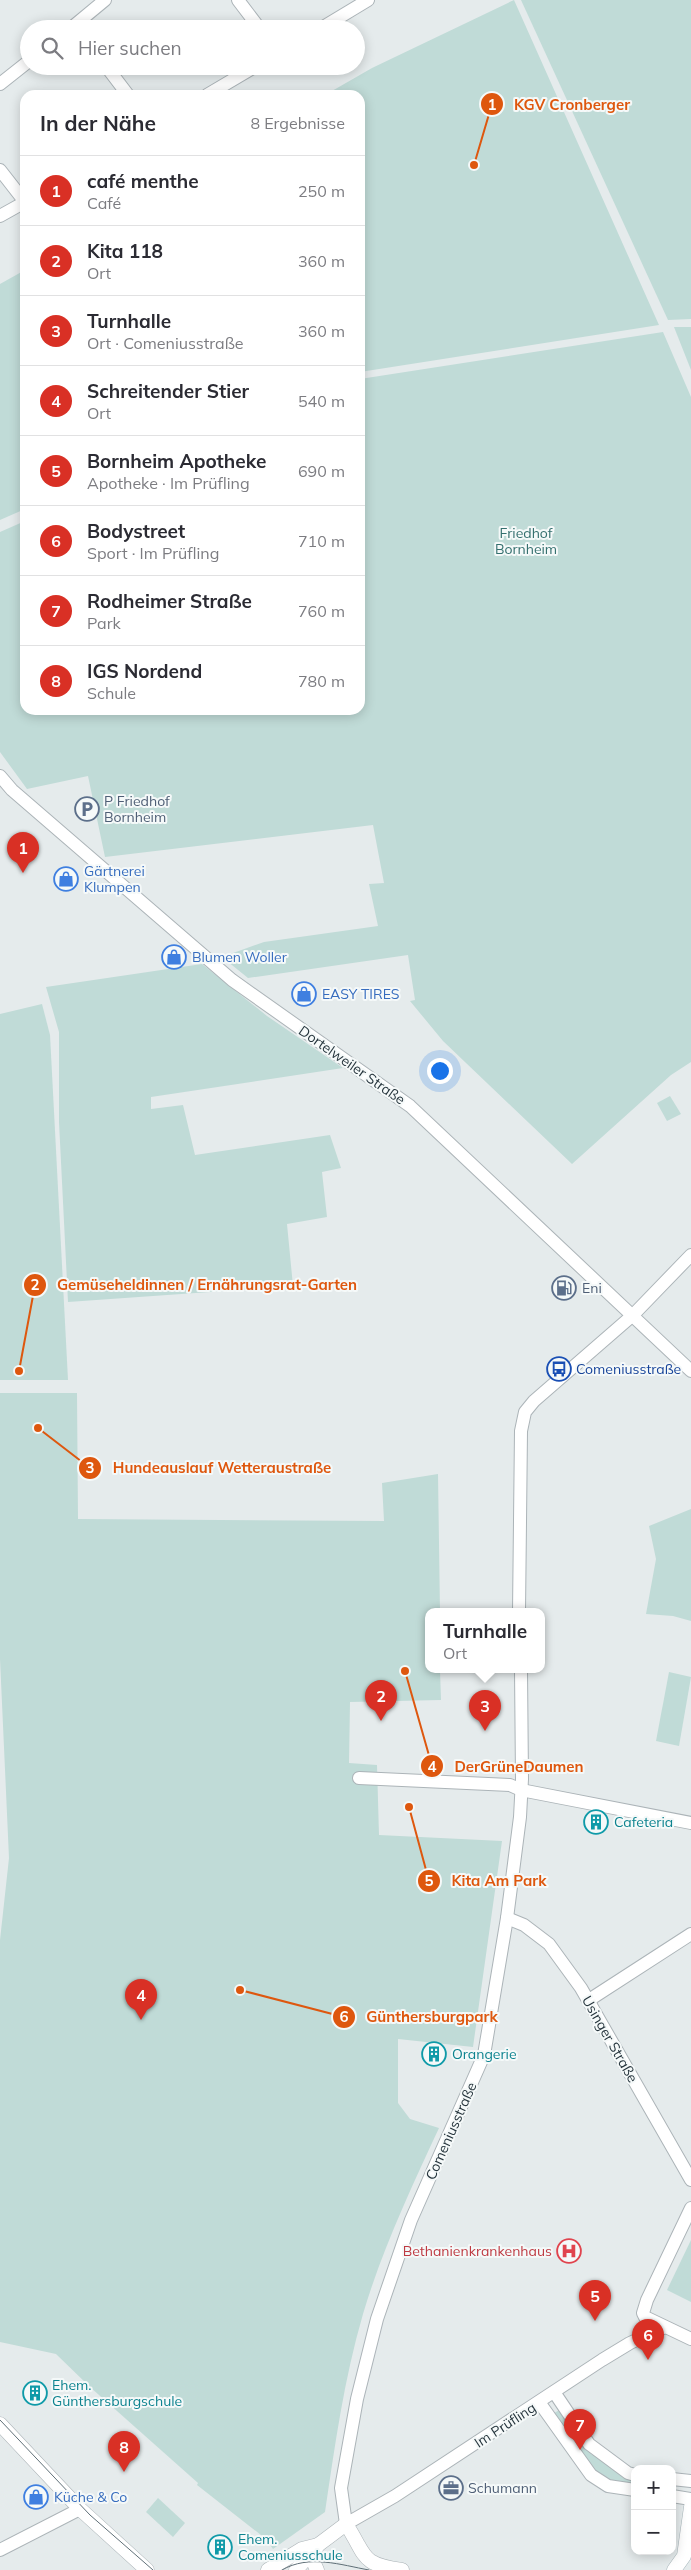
<!DOCTYPE html>
<html lang="de">
<head>
<meta charset="utf-8">
<style>
  :root { --surface:#fff; --page:#f7f7f7; --text:#2b2b33; --muted:#7c7c81; --line:#e1e1e2; --accent:#d93025 }
  body { margin:0; font-family:Mulish,sans-serif; background:var(--page); color:var(--text) }
  .controls { position:absolute; right:15px; bottom:15px; display:grid; overflow:hidden; border-radius:10px; box-shadow:0 2px 12px #0003 }
  .controls button { width:45px; height:45px; display:grid; place-items:center; padding:0; border:0; border-bottom:1px solid var(--line); background:var(--surface); color:var(--text); font:25px sans-serif }
  .you { position:absolute; left:439px; top:1070px; width:18px; height:18px; margin:-12px; border:4px solid #fff; border-radius:50%; background:#1a73e8; box-shadow:0 0 0 8px #1a73e833 }
  .badge { display:grid; place-items:center; width:32px; height:32px; border-radius:50%; background:var(--accent); color:#fff; font-size:16px; font-weight:700 }
  .pin { position:absolute; translate:-50% -41px; filter:drop-shadow(0 1px 2px #0008) }
  .pin::after { content:''; position:absolute; top:26px; width:18px; height:15px; background:inherit; clip-path:polygon(0 0,100% 0,50% 100%) }
  .popup { position:absolute; left:425px; top:1608px; width:120px; height:65px; box-sizing:border-box; display:grid; place-content:center; border-radius:10px; background:var(--surface); filter:drop-shadow(0 1px 4px #0005); font-size:16px; white-space:nowrap; color:var(--muted) }
  .popup b { font-size:19px; color:var(--text) }
  .popup::after { content:''; position:absolute; left:50%; top:100%; margin-left:-10px; border:10px solid transparent; border-top-color:var(--surface) }
  .list { margin:0; padding:0; list-style:none }
  h2 { display:flex; justify-content:space-between; align-items:center; height:65px; margin:0; padding:0 20px; font-size:21px }
  h2 small { font-size:16px; font-weight:400; color:var(--muted) }
  .list li { display:grid; grid-template-columns:32px 1fr auto; gap:15px; align-items:center; box-sizing:border-box; height:70px; padding:0 20px; border-top:1px solid var(--line) }
  .list b { display:block; font-size:19px; white-space:nowrap }
  .list p { margin:0; font-size:16px; white-space:nowrap; color:var(--muted) }
  .list em { font-size:16px; font-style:normal; color:var(--muted) }
  .icon { flex:none; width:28px; height:28px; fill:none; stroke:currentColor; stroke-width:2; stroke-linecap:round; stroke-linejoin:round }
  .map { position:relative; flex:none; width:691px; height:2570px; overflow:hidden }
  .search { position:absolute; background:var(--surface); box-shadow:0 2px 12px #0003; left:20px; top:20px; width:345px; height:55px; display:flex; align-items:center; gap:12px; box-sizing:border-box; padding:0 18px; border-radius:28px; color:var(--muted); font-size:19px }
  .panel { position:absolute; background:var(--surface); box-shadow:0 2px 12px #0003; left:20px; top:90px; width:345px; height:625px; border-radius:15px }
  .map>svg:first-child { display:block }
</style>
</head>
<body>
<div class="map">
<svg width="691" height="2570" viewBox="0 0 691 2570">
  <rect width="100%" height="100%" fill="#e5ebec"/>
  <g fill="#c0dbd7">
    <path d="M514 0 659 325 360 372V95H325L372 68Z"/>
    <path d="M521 0H691V319L668 320Z"/>
    <path d="M25 270V509L0 520V284Z"/>
    <path d="M674 327H691V370Z"/>
    <path d="M663 332 691 397V1062L671 1075 572 1164 443 1041 410 1001 415 1000 408 955 248 978 222 957 264 942 378 926 369 884 384 883 373 825 105 857 88 776 27 789 0 752V532L25 521V710H360V379Z"/>
    <path d="M202 964 267 1016 343 1068 151 1097V1109L183 1105 195 1155 330 1135 341 1168 322 1172 327 1217 287 1224 293 1286 68 1302 59 1122V1032L46 987Z"/>
    <path d="M42 1004 50 1035 68 1380H0V1014Z"/>
    <path d="M670 1096 681 1114 667 1121 657 1103Z"/>
    <path d="M0 1393H77L78 1519 384 1521 382 1483 438 1474 440 1612H429V1670H440L441 1700 350 1702 349 1763 377 1765 379 1835 502 1841 473 2047 398 2039V2103L410 2119 439 2128C411 2188 382 2250 363 2314 344 2379 335 2445 325 2512L273 2549 266 2539 197 2485 198 2483 90 2387 56 2354 0 2342V1940L9 1858 0 1659Z"/>
    <path d="M691 1509V1621L673 1616 646 1614 656 1559 649 1526Z"/>
    <path d="M669 1672 691 1677 679 1746 656 1741Z"/>
    <path d="M691 2240V2302L667 2290Z"/>
    <path d="M561 2409 591 2454 635 2479V2488L599 2478 551 2415Z"/>
    <path d="M158 2498 185 2523 173 2537 146 2512Z"/>
  </g>
  <g fill="none" stroke-linecap="round" stroke-linejoin="round">
    <g stroke="#acb4b8" stroke-width="14">
      <g id="minor">
        <path d="M238 0 260 29"/>
        <path d="M70 29 105 0"/>
        <path d="M320 29 368 0"/>
        <path d="M106 66 128 95"/>
        <path d="M0 84 29 61"/>
        <path d="M207 95 256 66"/>
        <path d="M0 170 25 202"/>
        <path d="M0 216 25 202"/>
        <path d="M0 776 12 790 232 980 410 1106 691 1371"/>
        <path d="M519 1612 521 1431 525 1412 534 1401 633 1315 691 1255"/>
        <path d="M521 1670 522 1779 520 1817 507 1918 484 2055 411 2220 377 2319 357 2399 341 2488 346 2524 395 2496 602 2360 630 2343 665 2327"/>
        <path d="M359 1778 510 1785 521 1790 691 1823"/>
        <path d="M507 1918 524 1925 549 1944 581 1988 691 2180"/>
        <path d="M589 2000 691 1934"/>
        <path d="M691 2208 647 2300 643 2313 645 2317 691 2339"/>
        <path d="M554 2392 589 2444 628 2473 635 2475"/>
        <path d="M539 2402 591 2475 608 2486 635 2490"/>
        <path d="M672 2479 691 2481"/>
        <path d="M672 2496 691 2499"/>
        <path d="M0 2550 80 2509"/>
      </g>
    </g>
    <g stroke="#acb4b8" stroke-width="15">
      <g id="tertiary">
        <path d="M0 2424 80 2509 147 2570"/>
        <path d="M316 2548 313 2561 317 2570"/>
        <path d="M268 2570 302 2549 318 2545"/>
        <path d="M296 2570 318 2545 346 2524C367 2556 359 2564 402 2570"/>
      </g>
    </g>
    <g stroke="#a7b5ba" stroke-width="15">
      <path id="secondary" d="M674 2570 684 2556 691 2507"/>
    </g>
    <use href="#minor" stroke="#fff" stroke-width="12"/>
    <use href="#tertiary" stroke="#fff" stroke-width="14"/>
    <use href="#secondary" stroke="#fff" stroke-width="14"/>
    <g stroke="#607078" stroke-width="1">
      <path d="M0 2420 90 2515 153 2570"/>
      <path d="M282 2570C309 2554 341 2565 369 2570"/>
    </g>
  </g>
  <defs>
    <g id="parking-ring" transform="scale(1.25)"><circle r="9.5" fill="#f5f9f9" stroke="#5c6f8a" stroke-width="1.5"/><path d="M-3.5-5.5H1a3.5 3.5 0 0 1 0 7H-1V5.5H-3.5ZM-1-3.4V-.6H.8a1.4 1.4 0 0 0 0-2.8Z" fill="#5c6f8a"/></g>
    <g id="shop-ring" transform="scale(1.25)"><circle r="9.5" fill="#f5f9f9" stroke="#3f7fe0" stroke-width="1.5"/><path d="M-5-2.5h2.3a2.7 3.5 0 0 1 5.4 0H5L5.5 6h-11ZM-1.5-2.5h3a1.5 2.3 0 0 0-3 0Z" fill="#3f7fe0"/></g>
    <g id="fuel-ring" transform="scale(1.25)"><circle r="9.5" fill="#f5f9f9" stroke="#5c6f8a" stroke-width="1.5"/><path d="M-5.5-6h7V0h2V4h1.3V-2.5L3-4.5l.8-.8L6-3V5H2.5V1h-1V6h-7ZM-4.2-4.7v3.2H.2V-4.7Z" fill="#5c6f8a"/></g>
    <g id="bus-ring" transform="scale(1.25)"><circle r="9.5" fill="#f5f9f9" stroke="#1a4fb4" stroke-width="1.5"/><path d="M-5-6H5V4H4V6H2V4H-2V6H-4V4H-5ZM-3.5-4V0h7V-4ZM-3.5 1.2v1.5H-2V1.2ZM2 1.2v1.5H3.5V1.2Z" fill="#1a4fb4"/></g>
    <g id="building-ring" transform="scale(1.25)"><circle r="9.5" fill="#f5f9f9" stroke="#0f9aa8" stroke-width="1.5"/><path d="M-4-6H4V6H1V3H-1V6H-4ZM-2.5-4.3h1.7v1.8h-1.7ZM.8-4.3h1.7v1.8H.8ZM-2.5-1h1.7V.8h-1.7ZM.8-1h1.7V.8H.8Z" fill="#0f9aa8"/></g>
    <g id="hospital-ring" transform="scale(1.25)"><circle r="9.5" fill="#f5f9f9" stroke="#e0444e" stroke-width="1.5"/><path d="M-5-5h3v3.5h4V-5h3V5h-3V1.5h-4V5h-3Z" fill="#e0444e"/></g>
    <g id="office-ring" transform="scale(1.25)"><circle r="9.5" fill="#f5f9f9" stroke="#5c6f8a" stroke-width="1.5"/><path d="M-6-3h4V-5.5h4V-3h4V5H-6ZM-1-4.5V-3h2v-1.5ZM-6 0V1H6V0Z" fill="#5c6f8a"/></g>
  </defs>
  <g fill-rule="evenodd">
    <use href="#parking-ring" x="87" y="809"/>
    <use href="#shop-ring" x="66" y="879"/>
    <use href="#shop-ring" x="174" y="957"/>
    <use href="#shop-ring" x="304" y="994"/>
    <use href="#fuel-ring" x="564" y="1288"/>
    <use href="#bus-ring" x="559" y="1369"/>
    <use href="#building-ring" x="596" y="1822"/>
    <use href="#building-ring" x="434" y="2054"/>
    <use href="#hospital-ring" x="569" y="2251"/>
    <use href="#building-ring" x="35" y="2393"/>
    <use href="#office-ring" x="451" y="2488"/>
    <use href="#shop-ring" x="36" y="2497"/>
    <use href="#building-ring" x="220" y="2547"/>
  </g>
  <g text-anchor="middle" dominant-baseline="central" stroke-width="4" stroke-linejoin="round" paint-order="stroke">
    <g font-size="14" fill="#346f6e" stroke="#f5f9f9">
      <text x="526" y="533">Friedhof<tspan x="526" dy="16">Bornheim</tspan></text>
    </g>
    <g font-size="14" fill="#4e5e75" stroke="#f5f9f9" text-anchor="start">
      <text x="104" y="801">P Friedhof<tspan x="104" dy="16">Bornheim</tspan></text>
      <text x="582" y="1288">Eni</text>
      <text x="468" y="2488">Schumann</text>
    </g>
    <g font-size="14" fill="#366cbe" stroke="#f5f9f9" text-anchor="start">
      <text x="84" y="871">Gärtnerei<tspan x="84" dy="16">Klumpen</tspan></text>
      <text x="192" y="957">Blumen Woller</text>
      <text x="322" y="994">EASY TIRES</text>
      <text x="54" y="2497">Küche &amp; Co</text>
    </g>
    <g font-size="14" fill="#26353d" stroke="#f5f9f9">
      <text transform="translate(352 1065) rotate(35)">Dortelweiler Straße</text>
      <text transform="translate(610 2039) rotate(60)">Usinger Straße</text>
      <text transform="translate(451 2131) rotate(-66)">Comeniusstraße</text>
      <text transform="translate(505 2425) rotate(-33)">Im Prüfling</text>
    </g>
    <g font-size="14" fill="#164399" stroke="#f5f9f9" text-anchor="start">
      <text x="576" y="1369">Comeniusstraße</text>
    </g>
    <g font-size="14" fill="#0d838f" stroke="#f5f9f9" text-anchor="start">
      <text x="614" y="1822">Cafeteria</text>
      <text x="452" y="2054">Orangerie</text>
      <text x="52" y="2385">Ehem.<tspan x="52" dy="16">Günthersburgschule</tspan></text>
      <text x="238" y="2539">Ehem.<tspan x="238" dy="16">Comeniusschule</tspan></text>
    </g>
    <g font-size="14" fill="#be3a42" stroke="#f5f9f9" text-anchor="end">
      <text x="552" y="2251">Bethanienkrankenhaus</text>
    </g>
  </g>
  <path fill="none" stroke="#de570e" stroke-width="2" d="M474 165L492 104M19 1371L35 1285M38 1428L90 1468M405 1671L432 1766M409 1807L429 1881M240 1990L344 2017"/>
  <g fill="#de570e" stroke="#f5f9f9" stroke-width="2">
    <circle cx="474" cy="165" r="5"/>
    <circle cx="19" cy="1371" r="5"/>
    <circle cx="38" cy="1428" r="5"/>
    <circle cx="405" cy="1671" r="5"/>
    <circle cx="409" cy="1807" r="5"/>
    <circle cx="240" cy="1990" r="5"/>
    <circle cx="492" cy="104" r="12"/>
    <circle cx="35" cy="1285" r="12"/>
    <circle cx="90" cy="1468" r="12"/>
    <circle cx="432" cy="1766" r="12"/>
    <circle cx="429" cy="1881" r="12"/>
    <circle cx="344" cy="2017" r="12"/>
  </g>
  <g font-size="15" text-anchor="middle" font-weight="bold" fill="#fff">
    <text x="492" y="110">1</text>
    <text x="35" y="1290">2</text>
    <text x="90" y="1473">3</text>
    <text x="432" y="1772">4</text>
    <text x="429" y="1886">5</text>
    <text x="344" y="2022">6</text>
  </g>
  <g font-size="15" text-anchor="middle" font-weight="bold" fill="#de570e" stroke="#f5f9f9" stroke-width="4" stroke-linejoin="round" paint-order="stroke">
    <text x="572" y="110">KGV Cronberger</text>
    <text x="207" y="1290">Gemüseheldinnen / Ernährungsrat-Garten</text>
    <text x="222" y="1473">Hundeauslauf Wetteraustraße</text>
    <text x="519" y="1772">DerGrüneDaumen</text>
    <text x="499" y="1886">Kita Am Park</text>
    <text x="432" y="2022">Günthersburgpark</text>
  </g>
</svg>
<div class="controls">
<button>+</button>
<button>−</button>
</div>
<div class="you"></div>
<div class="pin badge" style="left:23px;top:873px">1</div>
<div class="pin badge" style="left:381px;top:1721px">2</div>
<div class="pin badge" style="left:485px;top:1731px">3</div>
<div class="popup"><b>Turnhalle</b>Ort</div>
<div class="pin badge" style="left:141px;top:2020px">4</div>
<div class="pin badge" style="left:595px;top:2321px">5</div>
<div class="pin badge" style="left:648px;top:2360px">6</div>
<div class="pin badge" style="left:580px;top:2450px">7</div>
<div class="pin badge" style="left:124px;top:2472px">8</div>
<div class="search"><svg class="icon" aria-label="search" viewBox="0 0 24 24"><circle cx="10" cy="10" r="6"/><path d="M15 15l6 6"/></svg>Hier suchen</div>
<section class="panel">
<h2>In der Nähe<small>8 Ergebnisse</small></h2>
<ul class="list">
<li><span class="badge">1</span><div><b>café menthe</b><p>Café</p></div><em>250 m</em></li>
<li><span class="badge">2</span><div><b>Kita 118</b><p>Ort</p></div><em>360 m</em></li>
<li><span class="badge">3</span><div><b>Turnhalle</b><p>Ort · Comeniusstraße</p></div><em>360 m</em></li>
<li><span class="badge">4</span><div><b>Schreitender Stier</b><p>Ort</p></div><em>540 m</em></li>
<li><span class="badge">5</span><div><b>Bornheim Apotheke</b><p>Apotheke · Im Prüfling</p></div><em>690 m</em></li>
<li><span class="badge">6</span><div><b>Bodystreet</b><p>Sport · Im Prüfling</p></div><em>710 m</em></li>
<li><span class="badge">7</span><div><b>Rodheimer Straße</b><p>Park</p></div><em>760 m</em></li>
<li><span class="badge">8</span><div><b>IGS Nordend</b><p>Schule</p></div><em>780 m</em></li>
</ul>
</section>
</div>
</body>
</html>
